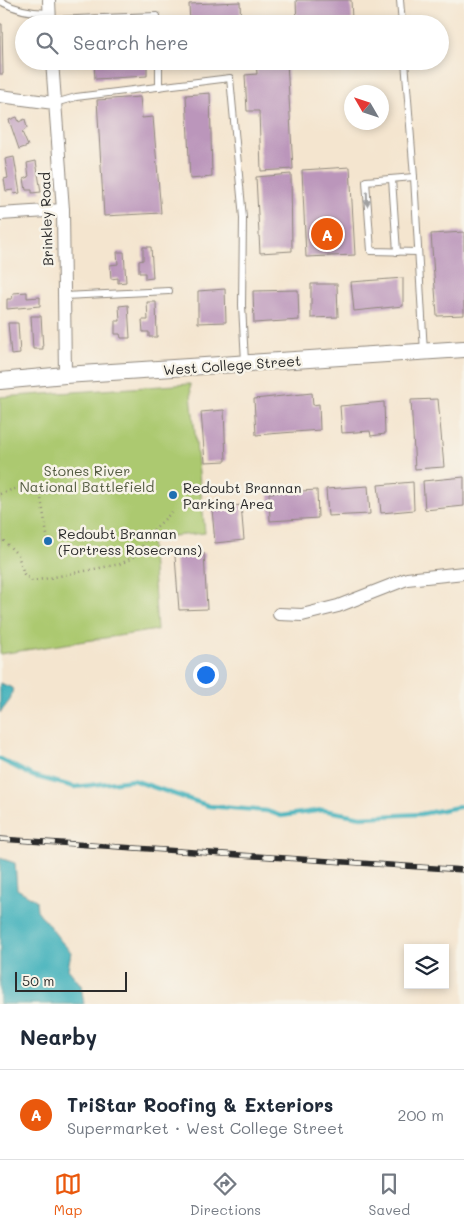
<!DOCTYPE html>
<html lang="en">
<head>
<meta charset="utf-8">
<style>
  :root { --surface:#fff; --page:#f2f2f3; --text:#1f2937; --muted:#747a83; --line:#e0e1e3; --accent:#ea580c }
  body { margin:0; font-family:Mali,sans-serif; background:var(--page); color:var(--text) }
  .controls { position:absolute; right:15px; bottom:15px; display:grid; overflow:hidden; border-radius:0px; box-shadow:0 2px 8px #0003 }
  .controls button { width:45px; height:45px; display:grid; place-items:center; padding:0; border:0; border-bottom:1px solid var(--line); background:var(--surface); color:var(--text); font:25px sans-serif }
  .compass { position:absolute; left:344px; top:85px; width:45px; height:45px; border-radius:50%; background:var(--surface); box-shadow:0 2px 8px #0003; rotate:309deg }
  .scale { position:absolute; left:15px; bottom:12px; width:112px; box-sizing:border-box; padding-left:5px; border:2px solid #2b2b2b; border-top:0; font-size:14px; line-height:18px; white-space:nowrap; color:#2b2b2b; -webkit-text-stroke:4px #f7f3e8; paint-order:stroke }
  .you { position:absolute; left:205px; top:674px; width:18px; height:18px; margin:-12px; border:4px solid #fff; border-radius:50%; background:#1a73e8; box-shadow:0 0 0 8px #1a73e833 }
  .badge { display:grid; place-items:center; width:32px; height:32px; border-radius:50%; background:var(--accent); color:#fff; font-size:16px; font-weight:700 }
  .pin { position:absolute; translate:-50% -50%; border:2px solid #fff; box-shadow:0 1px 5px #0006 }
  .list { margin:0; padding:0; list-style:none }
  h2 { display:flex; justify-content:space-between; align-items:center; height:65px; margin:0; padding:0 20px; font-size:21px }
  h2 small { font-size:16px; font-weight:400; color:var(--muted) }
  .list li { display:grid; grid-template-columns:32px 1fr auto; gap:15px; align-items:center; box-sizing:border-box; height:90px; padding:0 20px; border-top:1px solid var(--line) }
  .list b { display:block; font-size:19px; white-space:nowrap }
  .list p { margin:0; font-size:16px; white-space:nowrap; color:var(--muted) }
  .list em { font-size:16px; font-style:normal; color:var(--muted) }
  .icon { flex:none; width:28px; height:28px; fill:none; stroke:currentColor; stroke-width:2; stroke-linecap:round; stroke-linejoin:round }
  .map { position:relative; flex:none; width:464px; height:1004px; overflow:hidden }
  .search { position:absolute; background:var(--surface); box-shadow:0 2px 8px #0003; left:15px; right:15px; top:15px; height:55px; display:flex; align-items:center; gap:12px; box-sizing:border-box; padding:0 18px; border-radius:28px; color:var(--muted); font-size:19px }
  .sheet { height:155px; background:var(--surface) }
  nav { display:flex; justify-content:space-around; align-items:center; box-sizing:border-box; height:70px; border-top:1px solid var(--line); background:var(--surface); font-size:14px; color:var(--muted) }
  nav a { display:grid; justify-items:center; gap:2px }
  nav .on { color:var(--accent) }
  .map>svg:first-child { display:block }
</style>
</head>
<body>
<div class="map">
<svg width="464" height="1004" viewBox="0 0 464 1004">
  <rect width="100%" height="100%" fill="#f7f3e8"/>
  <filter id="ink" filterUnits="userSpaceOnUse"><feTurbulence type="fractalNoise" baseFrequency=".02" numOctaves="2"/><feDisplacementMap in="SourceGraphic" scale="10" xChannelSelector="R" yChannelSelector="G"/><feConvolveMatrix kernelMatrix="1 2 1 2 8 2 1 2 1" color-interpolation-filters="sRGB"/></filter>
  <filter id="wash" filterUnits="userSpaceOnUse"><feTurbulence type="fractalNoise" baseFrequency=".0096" numOctaves="4" result="noise"/><feDisplacementMap in="SourceGraphic" scale="20" xChannelSelector="R" yChannelSelector="G"/><feGaussianBlur stdDeviation="1.12" result="paint"/><feColorMatrix in="noise" values="0 0 0 0 0 0 0 0 0 0 0 0 0 0 0 0 0 1.4 0 .05"/><feComposite in="paint" operator="in"/></filter>
  <g filter="url(#wash)">
    <rect width="100%" height="100%" fill="#f4e5cf"/>
    <path fill="#acc970" stroke="#6c7a4e" d="M190 384 205 533 151 538 157 630 0 654V397Z"/>
    <g fill="#41b1bb" stroke="#366e73">
      <path d="M0 683 13 688 10 700 0 713Z"/>
      <path d="M0 858 15 863 17 889 36 900 37 910 61 941 71 952 68 969 81 985 84 1004H0Z"/>
    </g>
    <g fill="none" stroke-linecap="round" stroke-linejoin="round">
      <path stroke="#41b1bb" stroke-width="4.5" d="M0 759 33 776 75 787 133 780 209 806 267 811 281 816 323 810 361 817 421 814 464 806"/>
    </g>
    <g id="blocks">
      <g fill="#bb96bb">
        <path d="M296 0H351L352 20 331 21V24H297Z"/>
        <path d="M240 2 241 24H190L189 4Z"/>
        <path d="M0 24H2L3 74H0Z"/>
        <path d="M94 61H147V76L95 79Z"/>
        <path d="M256 61H287L293 169 261 171 259 111H247L245 75 257 74Z"/>
        <path d="M210 93 212 177 190 179 186 95Z"/>
        <path d="M140 97 142 118 153 117 161 213 104 216 97 100Z"/>
        <path d="M17 117 19 122 25 119 27 128 22 132 28 146 19 149 9 120Z"/>
        <path d="M14 157 20 193 14 194 13 190 6 191 4 179 8 178 5 159Z"/>
        <path d="M36 161 41 192 32 193V190H26L24 179 29 177 27 163Z"/>
        <path d="M350 167 355 255 306 257 302 170Z"/>
        <path d="M291 174 292 251 260 253 256 177Z"/>
        <path d="M464 232V315L437 316 431 234Z"/>
        <path d="M143 247H151L153 278 145 279V273H139V261L143 260Z"/>
        <path d="M117 252H124L126 282 118 283V278L111 279 110 265 118 264Z"/>
        <path d="M403 278V306L354 311 351 282Z"/>
        <path d="M311 284H337L338 317 311 318Z"/>
        <path d="M225 289 226 322 198 323V291Z"/>
        <path d="M298 290 299 320 254 323 253 291Z"/>
        <path d="M27 292V298L40 297V306L7 309V299H12L13 293Z"/>
        <path d="M147 302H156L157 337H149V332H143L142 320H148Z"/>
        <path d="M128 305 130 338H121L120 334H115V321H120L119 306Z"/>
        <path d="M31 316H41L43 349H33Z"/>
        <path d="M8 323H18L20 354 11 355Z"/>
        <path d="M312 393 313 405 319 404 320 430 256 435 254 399Z"/>
        <path d="M438 399 444 467 415 469 411 400Z"/>
        <path d="M384 402 385 434 371 436 370 431 342 433 340 406Z"/>
        <path d="M224 410 226 461 205 462 201 412Z"/>
        <path d="M464 477V506L425 510 423 481Z"/>
        <path d="M413 482 414 510 381 513 378 485Z"/>
        <path d="M368 486 370 514 328 516 326 489Z"/>
        <path d="M317 490 318 518 270 521 269 493Z"/>
        <path d="M241 505 244 540 215 543 212 509Z"/>
        <path d="M204 553 207 609 179 610 175 556Z"/>
      </g>
    </g>
  </g>
  <g filter="url(#ink)">
    <use href="#blocks" fill-opacity="0" stroke="#90887d" stroke-width="1"/>
    <g fill="none" stroke-linecap="round" stroke-linejoin="round">
      <g stroke="#90887d" stroke-width="8">
        <g id="service">
          <path d="M400 0 402 24"/>
          <path d="M0 1C16 10 31 13 49 13"/>
          <path d="M50 20 157 16 158 24"/>
          <path d="M159 61V87"/>
          <path d="M405 61 414 177 424 352"/>
          <path d="M55 103 76 97 230 78 243 218 242 305 245 362"/>
          <path d="M414 177 366 181 371 251 418 252"/>
          <path d="M392 179 397 252"/>
          <path d="M64 296 169 291"/>
        </g>
      </g>
      <g stroke="#90887d" stroke-width="14">
        <g id="minor">
          <path d="M49 0 50 24"/>
          <path d="M52 61 63 210 65 375"/>
          <path d="M0 96 54 103"/>
          <path d="M0 214 63 210"/>
          <path d="M279 614 302 615 338 606 407 579 464 573"/>
        </g>
      </g>
      <g stroke="#90887d" stroke-width="18">
        <path id="tertiary" d="M0 381 65 375 464 349"/>
      </g>
      <g stroke="#90887d" stroke-width="2.5" stroke-dasharray="1 4" stroke-linecap="butt">
        <path d="M0 494 28 484 41 498 48 541"/>
        <path d="M0 537 18 555 24 574 32 581 44 579 120 564 132 558 141 549 146 537 173 511"/>
      </g>
      <use href="#service" stroke="#fff" stroke-width="6"/>
      <use href="#minor" stroke="#fff" stroke-width="12"/>
      <use href="#tertiary" stroke="#fff" stroke-width="16"/>
      <g stroke="#2b2b2b" stroke-width="5.5">
        <path id="rail" d="M0 839 464 870"/>
      </g>
      <use href="#rail" stroke="#f7f3e8" stroke-width="4" stroke-dasharray="11" stroke-linecap="butt"/>
    </g>
    <defs><path id="oneway-solid" d="M-6-.8H1V-3.2L6.5 0L1 3.2V.8H-6Z" transform="scale(1.25)"/></defs>
    <use fill="#a0a0a0" href="#oneway-solid" transform="translate(367 199) rotate(88)"/>
  </g>
  <g fill="#1f6fb2" stroke="#f7f3e8" stroke-width="2">
    <circle cx="173" cy="495" r="5"/>
    <circle cx="48" cy="541" r="5"/>
  </g>
  <g text-anchor="middle" dominant-baseline="central" stroke-width="5" stroke-linejoin="round" paint-order="stroke">
    <g font-size="14" fill="#2b2b2b" stroke="#f7f3e8">
      <text transform="translate(46 219) rotate(-92)">Brinkley Road</text>
      <text transform="translate(232 365) rotate(-4)">West College Street</text>
    </g>
    <g font-size="14" fill="#525a40" stroke="#f7f3e8">
      <text x="87" y="470">Stones River<tspan x="87" dy="16">National Battlefield</tspan></text>
    </g>
    <g font-size="14" fill="#2b2b2b" stroke="#f7f3e8" text-anchor="start">
      <text x="183" y="487">Redoubt Brannan<tspan x="183" dy="16">Parking Area</tspan></text>
      <text x="58" y="533">Redoubt Brannan<tspan x="58" dy="16">(Fortress Rosecrans)</tspan></text>
    </g>
  </g>
</svg>
<div class="controls">
<button><svg class="icon" aria-label="layers" viewBox="0 0 24 24"><path d="M12 4l9 5-9 5-9-5zM3 14l9 5 9-5"/></svg></button>
</div>
<svg class="compass" viewBox="-18 -18 36 36"><path d="M0-13l5 13h-10z" fill="#e53935"/><path d="M0 13l5-13h-10z" fill="#747a83"/></svg>
<div class="scale">50 m</div>
<div class="you"></div>
<div class="pin badge" style="left:327px;top:234px">A</div>
<div class="search"><svg class="icon" aria-label="search" viewBox="0 0 24 24"><circle cx="10" cy="10" r="6"/><path d="M15 15l6 6"/></svg>Search here</div>
</div>
<section class="sheet">
<h2>Nearby<small></small></h2>
<ul class="list">
<li><span class="badge">A</span><div><b>TriStar Roofing &amp; Exteriors</b><p>Supermarket · West College Street</p></div><em>200 m</em></li>
</ul>
</section>
<nav>
<a class="on"><svg class="icon" aria-label="map" viewBox="0 0 24 24"><path d="M3 6l6-2 6 2 6-2v14l-6 2-6-2-6 2zM9 4v14M15 6v14"/></svg>Map</a>
<a><svg class="icon" aria-label="directions" viewBox="0 0 24 24"><path d="M12 3l9 9-9 9-9-9zM9 14v-3h6M13 9l2 2-2 2"/></svg>Directions</a>
<a><svg class="icon" aria-label="saved" viewBox="0 0 24 24"><path d="M7 4h10v16l-5-4-5 4z"/></svg>Saved</a>
</nav>
</body>
</html>
